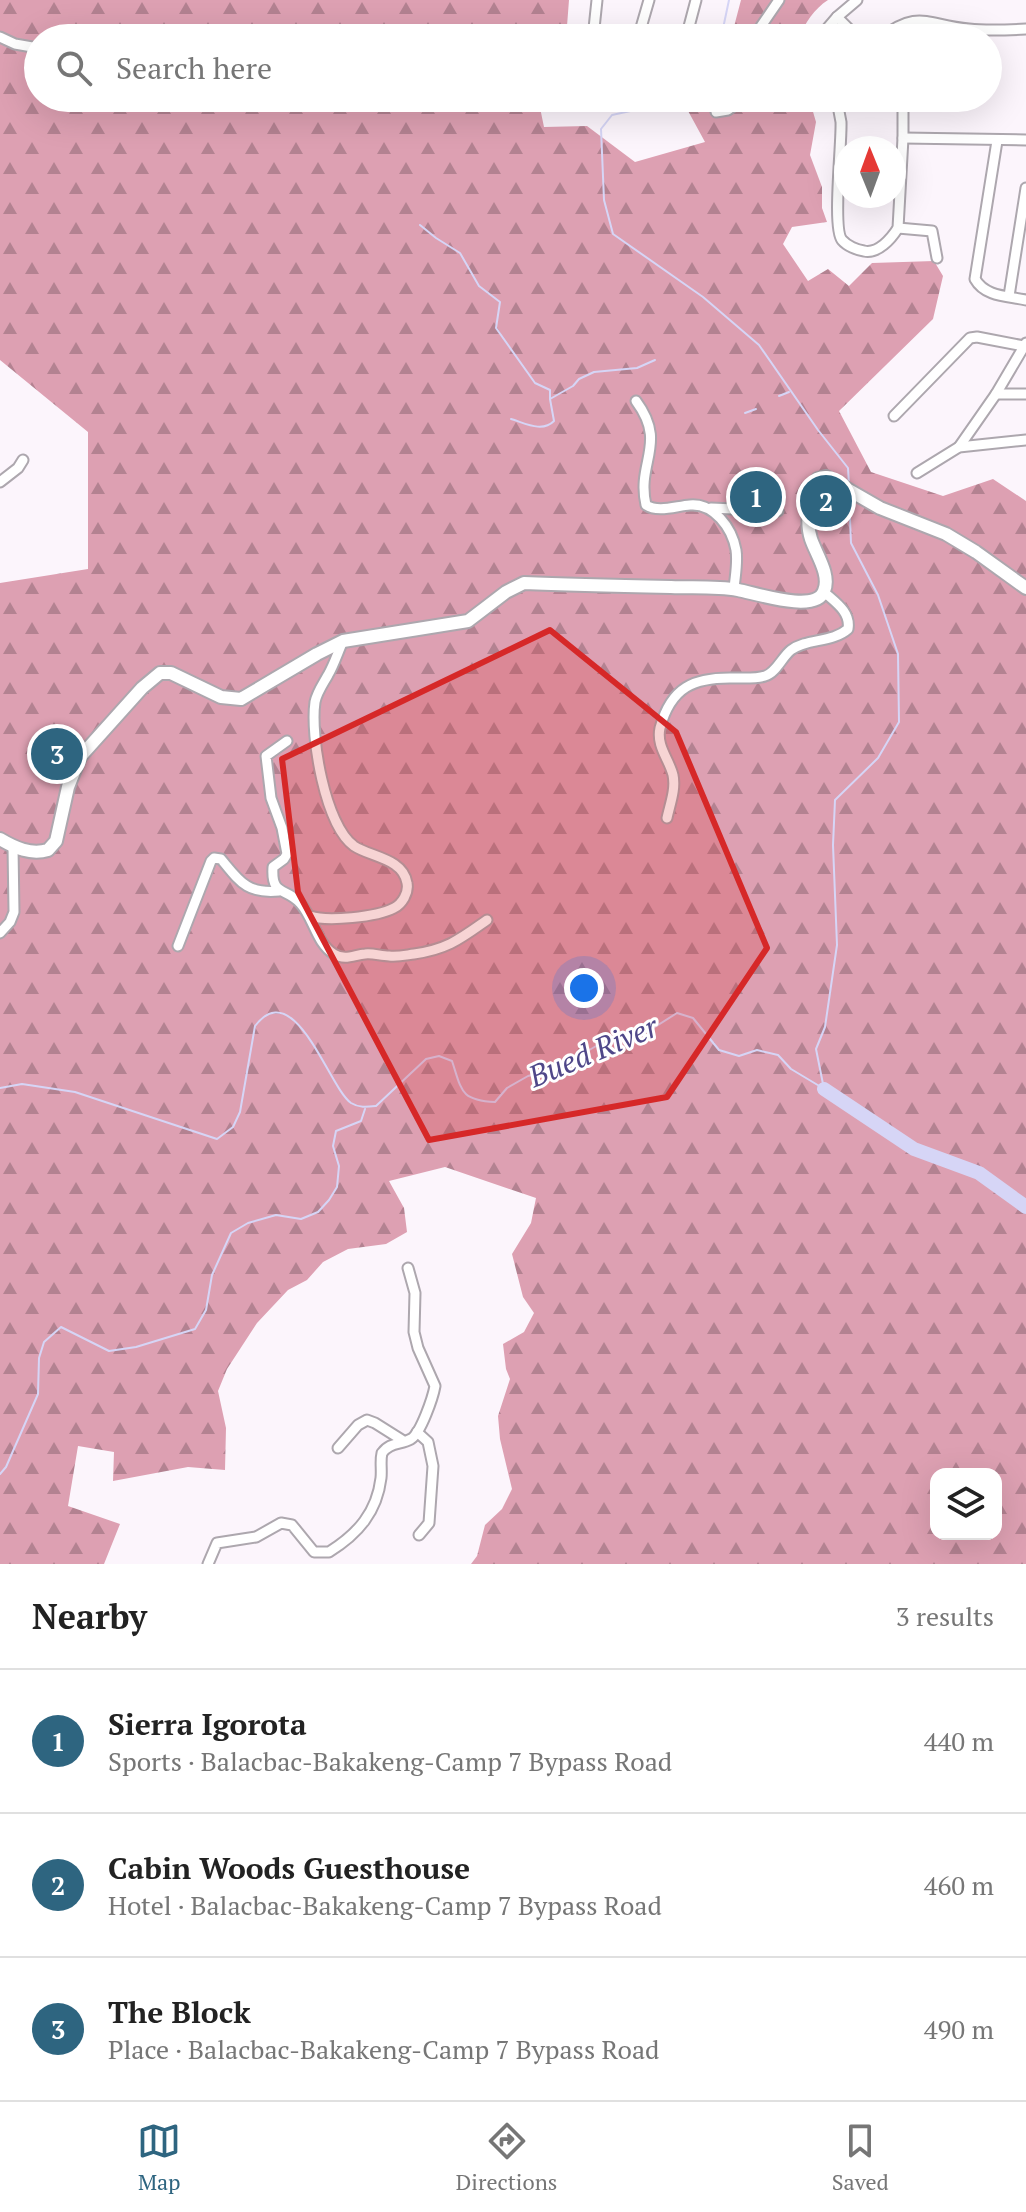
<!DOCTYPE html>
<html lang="en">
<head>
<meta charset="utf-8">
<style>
  :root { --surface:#fff; --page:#f2f2f2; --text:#222; --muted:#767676; --line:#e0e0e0; --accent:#2e6580 }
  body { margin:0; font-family:"PT Serif",serif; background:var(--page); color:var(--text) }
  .controls { position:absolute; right:24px; bottom:24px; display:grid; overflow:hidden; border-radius:16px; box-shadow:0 8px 32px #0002 }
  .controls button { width:72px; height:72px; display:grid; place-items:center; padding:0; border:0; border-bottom:2px solid var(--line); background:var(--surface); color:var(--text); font:40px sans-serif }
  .compass { position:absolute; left:834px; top:136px; width:72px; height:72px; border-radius:50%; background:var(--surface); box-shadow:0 8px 32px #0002; rotate:359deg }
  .you { position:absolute; left:584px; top:988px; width:28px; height:28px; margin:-20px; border:6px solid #fff; border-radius:50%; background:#1a73e8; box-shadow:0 0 0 12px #1a73e833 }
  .badge { display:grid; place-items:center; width:52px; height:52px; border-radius:50%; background:var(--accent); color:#fff; font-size:26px; font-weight:700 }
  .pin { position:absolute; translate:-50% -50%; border:4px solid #fff; box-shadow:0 2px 8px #0006 }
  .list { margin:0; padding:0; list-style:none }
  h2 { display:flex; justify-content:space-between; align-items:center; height:104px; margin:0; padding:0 32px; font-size:34px }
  h2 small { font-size:26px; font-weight:400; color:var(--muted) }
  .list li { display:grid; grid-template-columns:52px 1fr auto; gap:24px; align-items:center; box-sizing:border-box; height:144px; padding:0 32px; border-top:2px solid var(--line) }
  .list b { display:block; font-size:30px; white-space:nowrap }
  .list p { margin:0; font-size:26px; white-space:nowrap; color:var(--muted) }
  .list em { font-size:26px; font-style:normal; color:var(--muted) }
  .icon { flex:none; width:44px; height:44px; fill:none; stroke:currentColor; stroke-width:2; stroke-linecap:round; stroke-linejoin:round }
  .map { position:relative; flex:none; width:1026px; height:1564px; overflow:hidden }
  .search { position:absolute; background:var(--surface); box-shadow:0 8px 32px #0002; left:24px; right:24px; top:24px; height:88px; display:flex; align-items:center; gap:20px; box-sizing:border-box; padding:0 28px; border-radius:44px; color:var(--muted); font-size:30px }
  .sheet { height:536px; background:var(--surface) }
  nav { display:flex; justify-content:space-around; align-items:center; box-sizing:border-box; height:112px; border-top:2px solid var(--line); background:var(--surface); font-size:22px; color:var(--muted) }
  nav a { display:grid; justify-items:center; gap:4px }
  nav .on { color:var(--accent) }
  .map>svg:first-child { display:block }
</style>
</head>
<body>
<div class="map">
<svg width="1026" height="1564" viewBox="0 0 1026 1564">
  <defs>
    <pattern id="forest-firs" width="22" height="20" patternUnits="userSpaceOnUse" patternTransform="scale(2)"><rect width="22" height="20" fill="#dda0b2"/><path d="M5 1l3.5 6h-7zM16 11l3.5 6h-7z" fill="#b38291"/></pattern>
  </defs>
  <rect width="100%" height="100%" fill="#fcf5fc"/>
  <g fill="url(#forest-firs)" fill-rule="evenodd">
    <path d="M0 0H569L567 26 557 38H38V98H538L544 127 587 126 635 162 705 142 687 109 698 98H809L816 122 810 155 822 187V208L827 222 792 227 783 244 808 281 828 269 849 286 872 263 934 261 943 276 933 319 839 411 871 472 943 496 993 479 1026 501V1564H471L477 1556 485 1525 502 1509 512 1489 500 1439 498 1416 510 1379 506 1369 503 1344 524 1332 534 1313 523 1297 512 1254 531 1223 536 1198 445 1167 389 1181 404 1208 407 1232 386 1244 348 1249 323 1262 307 1280 288 1290 257 1323 227 1369 218 1391 226 1428 225 1470 188 1467 113 1481 114 1452 78 1446 68 1506 120 1524 104 1564H0V583L88 569V432L0 360ZM936 1474H996V1534H936Z"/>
    <path d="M741 0H828C814 9 805 23 799 38H731Z"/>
  </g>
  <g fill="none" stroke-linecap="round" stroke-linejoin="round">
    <g stroke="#d6d5f6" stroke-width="2">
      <path d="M721 38 729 0"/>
      <path d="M674 98 663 104 612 115 601 129 604 200 613 234 703 297 759 345 818 430 848 468 849 485"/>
      <path d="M420 225 436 238 460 253 479 286 500 302 496 328 535 383 550 390V399"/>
      <path d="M779 396 789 392"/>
      <path d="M745 413 756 409"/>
      <path d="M511 419C525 423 542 433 554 421L550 399 573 386 579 379 594 372 637 368 655 360"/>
      <path d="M0 1088 22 1084 75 1092 217 1139 233 1127 240 1112 255 1026C295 974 329 1088 351 1103 359 1108 367 1107 376 1106L426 1059 439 1056 452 1061C462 1091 460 1100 495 1102L507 1088 528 1076 556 1069 605 1041 633 1037 647 1032 677 1013 693 1018 719 1050 739 1056 757 1050 778 1055 791 1069 821 1087"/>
      <path d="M824 1089 816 1049 825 1027 837 945 833 845 835 800 878 758 899 722 898 654 878 595 851 543 849 496"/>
      <path d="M0 1474 6 1467 38 1394 39 1358 44 1342 61 1327 109 1351 136 1347 195 1329 206 1310 212 1275 231 1233 248 1223 276 1215 301 1219 318 1212 329 1200 337 1187 339 1166 333 1146 336 1131 361 1121 365 1109"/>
    </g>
    <path stroke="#d6d5f6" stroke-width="14" d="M824 1089 914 1149 979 1173 1026 1207"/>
    <g stroke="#ada7ae" stroke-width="13">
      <g id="street">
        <path d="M837 17 858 38"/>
        <path d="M0 37 15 44 38 48"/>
        <path d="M593 37 612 38"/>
        <path d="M593 38 597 0"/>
        <path d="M638 38 649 0"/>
        <path d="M686 38 696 0"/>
        <path d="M753 38 779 0"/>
        <path d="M819 38 837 17 857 0"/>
        <path d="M881 38C919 8 928 26 969 29 988 31 1007 30 1026 29"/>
        <path d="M835 98C838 106 840 114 841 122 842 143 832 228 842 240 847 246 857 250 864 251 878 254 891 239 898 228L903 138V98"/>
        <path d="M716 112 728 110 744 98"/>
        <path d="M903 138 1026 140"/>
        <path d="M997 141 975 279C985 297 1008 296 1026 300"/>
        <path d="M898 228 932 231 937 258"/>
        <path d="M1009 296 1026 188"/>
        <path d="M996 394H1026"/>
        <path d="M636 401C668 444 636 462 646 505 658 513 676 506 690 505 714 503 732 528 736 550 738 563 735 576 734 589"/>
        <path d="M894 416 970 338 977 337 1024 346"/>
        <path d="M959 447 996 394 1026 343"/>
        <path d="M917 473 959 447 1026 440"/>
        <path d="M0 482 18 468 23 460"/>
        <path d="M711 508 778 511"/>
        <path d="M287 741 266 756 271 798 282 828 287 854 284 859 273 867C271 897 286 887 300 903 314 918 316 943 334 954 345 961 354 955 365 954 373 953 381 956 389 956 398 957 406 955 414 954 448 949 460 939 487 920"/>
        <path d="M667 818C670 804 676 789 673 775 669 759 656 746 660 728 671 687 694 677 734 678 743 678 756 679 765 676 776 673 782 657 791 650 807 638 832 643 848 629 851 612 835 602 824 592"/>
        <path d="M310 916C327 922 377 917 394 908 402 904 409 893 407 883 403 858 370 857 354 846 325 825 310 736 315 702 317 692 323 684 328 675 334 665 338 652 343 641"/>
        <path d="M0 933 10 922 14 912 13 847"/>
        <path d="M178 946 211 861 214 858 221 859C240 882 247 894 279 891"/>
        <path d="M417 1432 428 1442 433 1466 429 1523 419 1535"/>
        <path d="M338 1448 358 1425 367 1420 375 1423 402 1440"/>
        <path d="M208 1564 217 1543 256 1537 281 1523 292 1525 314 1552H329C358 1534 377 1512 381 1478 382 1469 380 1461 382 1453 390 1442 400 1445 411 1439 421 1433 433 1397 435 1386L418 1348 414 1332 415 1293 408 1268"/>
      </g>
    </g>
    <g stroke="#ada7ae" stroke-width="16">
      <path id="secondary" d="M0 839C15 848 31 855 48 850L56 841 68 787 80 757 142 688 160 673H171L221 697 241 699 317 654 343 641 468 621 506 592 524 583C573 585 622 586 671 587 692 588 716 586 738 590 755 593 816 614 824 591 831 575 816 554 811 539 805 521 810 496 818 479L826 477 880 508 946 534 976 552 1026 588"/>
    </g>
    <use href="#street" stroke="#fff" stroke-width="9"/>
    <use href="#secondary" stroke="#fff" stroke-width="12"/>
  </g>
  <path fill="#d62828" fill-opacity="0.2" stroke="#d62828" stroke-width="6" stroke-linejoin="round" d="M550 630 676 732 767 948 667 1097 429 1140 298 892 282 759Z"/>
  <g text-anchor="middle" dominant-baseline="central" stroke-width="6" stroke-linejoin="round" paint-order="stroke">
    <g font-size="30" font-style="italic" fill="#4f4789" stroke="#fff">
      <text transform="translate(593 1051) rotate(-23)">Bued River</text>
    </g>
  </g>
</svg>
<div class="controls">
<button><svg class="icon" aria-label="layers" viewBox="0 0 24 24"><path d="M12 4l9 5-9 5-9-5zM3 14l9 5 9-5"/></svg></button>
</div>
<svg class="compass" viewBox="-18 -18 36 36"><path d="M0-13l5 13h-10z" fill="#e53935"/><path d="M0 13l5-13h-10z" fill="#767676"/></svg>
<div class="you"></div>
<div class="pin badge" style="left:756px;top:497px">1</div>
<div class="pin badge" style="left:826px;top:501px">2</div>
<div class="pin badge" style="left:57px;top:754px">3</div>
<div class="search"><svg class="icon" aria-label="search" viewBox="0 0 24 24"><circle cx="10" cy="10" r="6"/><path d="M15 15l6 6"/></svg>Search here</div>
</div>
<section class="sheet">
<h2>Nearby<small>3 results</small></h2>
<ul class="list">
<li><span class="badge">1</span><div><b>Sierra Igorota</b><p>Sports · Balacbac-Bakakeng-Camp 7 Bypass Road</p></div><em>440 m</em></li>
<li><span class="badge">2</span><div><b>Cabin Woods Guesthouse</b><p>Hotel · Balacbac-Bakakeng-Camp 7 Bypass Road</p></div><em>460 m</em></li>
<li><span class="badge">3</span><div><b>The Block</b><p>Place · Balacbac-Bakakeng-Camp 7 Bypass Road</p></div><em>490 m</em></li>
</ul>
</section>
<nav>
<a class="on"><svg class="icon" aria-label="map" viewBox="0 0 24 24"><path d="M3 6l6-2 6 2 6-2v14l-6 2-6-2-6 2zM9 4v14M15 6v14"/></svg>Map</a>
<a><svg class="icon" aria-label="directions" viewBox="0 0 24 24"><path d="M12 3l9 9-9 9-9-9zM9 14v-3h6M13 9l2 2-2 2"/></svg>Directions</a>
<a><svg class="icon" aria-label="saved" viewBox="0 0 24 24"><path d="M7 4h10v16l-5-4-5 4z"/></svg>Saved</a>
</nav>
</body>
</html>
